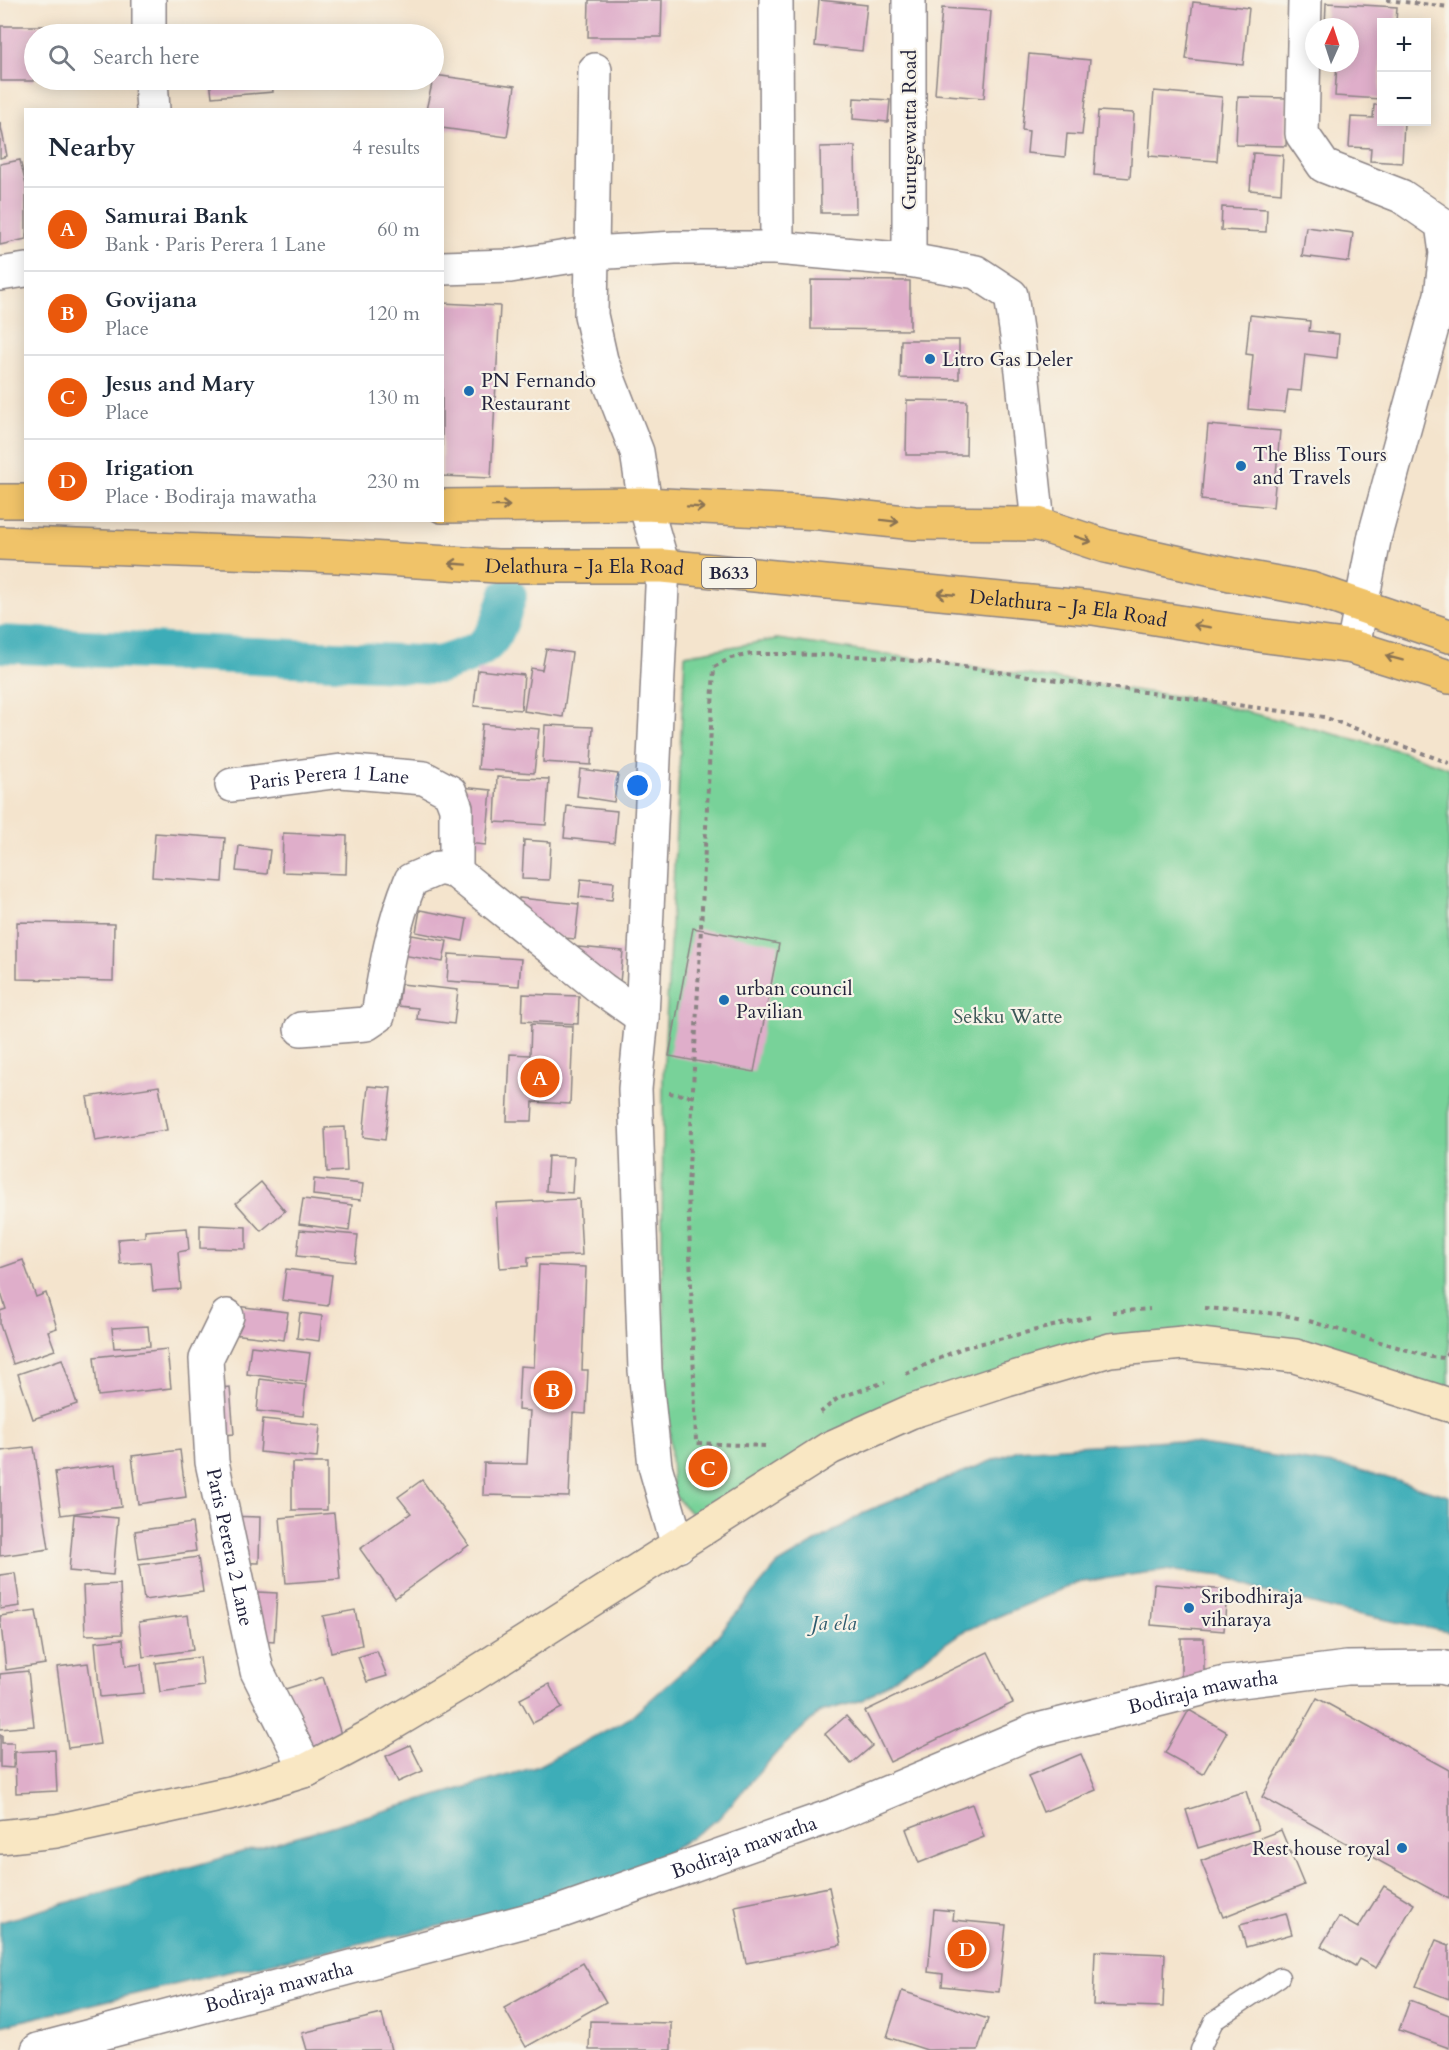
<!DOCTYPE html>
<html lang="en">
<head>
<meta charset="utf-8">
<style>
  :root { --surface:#fff; --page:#f2f2f3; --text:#1f2937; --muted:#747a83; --line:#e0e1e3; --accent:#ea580c }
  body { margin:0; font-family:Cardo,serif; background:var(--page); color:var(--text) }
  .controls { position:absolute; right:18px; top:18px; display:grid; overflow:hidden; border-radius:0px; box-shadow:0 3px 15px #0003 }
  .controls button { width:54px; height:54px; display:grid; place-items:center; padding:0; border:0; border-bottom:2px solid var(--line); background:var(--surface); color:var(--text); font:30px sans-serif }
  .compass { position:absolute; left:1305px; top:18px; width:54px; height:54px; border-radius:50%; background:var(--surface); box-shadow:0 3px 15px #0003; rotate:3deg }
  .you { position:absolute; left:638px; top:786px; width:21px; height:21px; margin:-15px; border:4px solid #fff; border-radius:50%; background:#1a73e8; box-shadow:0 0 0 9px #1a73e833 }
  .badge { display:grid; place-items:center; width:39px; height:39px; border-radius:50%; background:var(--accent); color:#fff; font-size:20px; font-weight:700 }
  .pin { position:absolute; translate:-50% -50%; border:3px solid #fff; box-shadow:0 2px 6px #0006 }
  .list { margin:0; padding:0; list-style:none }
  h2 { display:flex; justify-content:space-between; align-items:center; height:78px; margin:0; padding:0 24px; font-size:26px }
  h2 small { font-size:20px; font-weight:400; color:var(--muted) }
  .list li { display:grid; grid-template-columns:39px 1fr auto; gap:18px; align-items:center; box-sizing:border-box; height:84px; padding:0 24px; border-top:2px solid var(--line) }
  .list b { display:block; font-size:22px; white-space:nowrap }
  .list p { margin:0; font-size:20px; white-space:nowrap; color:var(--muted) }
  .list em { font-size:20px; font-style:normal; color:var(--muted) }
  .icon { flex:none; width:33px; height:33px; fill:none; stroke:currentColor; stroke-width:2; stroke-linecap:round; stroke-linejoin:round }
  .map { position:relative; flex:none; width:1449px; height:2050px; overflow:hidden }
  .search { position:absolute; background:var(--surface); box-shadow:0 3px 15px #0003; left:24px; top:24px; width:420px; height:66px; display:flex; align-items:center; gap:15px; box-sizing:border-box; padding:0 21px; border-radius:33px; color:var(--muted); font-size:22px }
  .panel { position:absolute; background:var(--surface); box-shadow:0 3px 15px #0003; left:24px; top:108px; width:420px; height:414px; border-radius:0px }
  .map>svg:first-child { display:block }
</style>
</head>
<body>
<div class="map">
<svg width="1449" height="2050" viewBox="0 0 1449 2050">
  <rect width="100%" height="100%" fill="#f7f3e8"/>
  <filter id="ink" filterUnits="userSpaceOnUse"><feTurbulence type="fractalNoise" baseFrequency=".0167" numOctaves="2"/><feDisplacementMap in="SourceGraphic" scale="12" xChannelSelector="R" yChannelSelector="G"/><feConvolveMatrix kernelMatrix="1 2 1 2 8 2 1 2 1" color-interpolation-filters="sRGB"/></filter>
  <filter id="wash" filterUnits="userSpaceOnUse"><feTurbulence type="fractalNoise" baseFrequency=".008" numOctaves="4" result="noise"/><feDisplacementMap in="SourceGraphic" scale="24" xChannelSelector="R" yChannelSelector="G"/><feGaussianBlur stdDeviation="1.35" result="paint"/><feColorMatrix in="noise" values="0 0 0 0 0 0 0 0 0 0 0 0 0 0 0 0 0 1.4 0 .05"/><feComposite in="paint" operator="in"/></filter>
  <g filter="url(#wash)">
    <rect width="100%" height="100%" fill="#f4e4cd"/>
    <path fill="#78d299" stroke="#4d7a6a" stroke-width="1.5" d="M777 639 1196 699 1401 751 1449 768V1390L1104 1343 700 1523 673 1494 662 1280 663 1079 685 655Z"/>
    <path fill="#3dadb8" stroke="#30687a" stroke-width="1.5" d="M1168 1440 1353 1468 1449 1496V1632L1341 1611 1269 1593 1224 1576 1164 1570 1076 1583 962 1632 863 1700 820 1712 779 1750 718 1819 661 1857 573 1897 224 1973 0 2026V1922L536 1767 630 1718 701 1655 777 1565 869 1510 1018 1450Z"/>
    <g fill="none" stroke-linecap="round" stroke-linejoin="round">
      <path stroke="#3dadb8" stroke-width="38" d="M0 644 439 665C488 649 493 647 508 596"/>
    </g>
    <g id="blocks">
      <g fill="#dfaeca">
        <path d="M589 0H662L661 37H588Z"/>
        <path d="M819 0 867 5 862 51 815 46Z"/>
        <path d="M1193 2 1249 8 1243 65 1186 59Z"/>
        <path d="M1326 3 1397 7 1396 22H1382L1380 99 1335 96 1337 63H1350V27H1325Z"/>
        <path d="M942 8 991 11 984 98 935 94Z"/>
        <path d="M1 26H76V34H34V81H1Z"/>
        <path d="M1029 54 1090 60 1082 135 1067 134 1065 157 1027 153 1029 131 1022 130Z"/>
        <path d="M434 75 515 86 507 137 442 128V110H426Z"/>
        <path d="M210 80H272L273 92 212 97Z"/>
        <path d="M1154 91 1222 97 1217 161 1149 156Z"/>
        <path d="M1238 97 1287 98 1286 146 1236 145Z"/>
        <path d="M854 98 890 100 888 122 853 119Z"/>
        <path d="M1374 105H1382V122H1404L1402 163 1370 161 1371 148 1349 147 1351 117 1373 118Z"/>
        <path d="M1098 111 1134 113 1130 178 1094 175Z"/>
        <path d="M0 122 7 156 0 158Z"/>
        <path d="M855 146 856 213H821L820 147Z"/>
        <path d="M1253 153 1283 155 1281 193 1250 190Z"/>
        <path d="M20 160 26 185V239L0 245V164Z"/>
        <path d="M1222 207 1267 209 1266 232 1221 230Z"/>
        <path d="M1306 227 1353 233 1349 262 1302 256Z"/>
        <path d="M811 280 910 281V330L811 329Z"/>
        <path d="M442 303 500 306 491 478 442 476Z"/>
        <path d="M1250 315 1310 321 1309 331 1339 334 1337 358 1305 354 1301 391 1288 390 1285 412 1248 409 1253 355 1246 354Z"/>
        <path d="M901 340H959V379L900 378Z"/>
        <path d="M907 400 967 401 966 455H906Z"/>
        <path d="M1208 425 1280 431 1273 507 1201 500Z"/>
        <path d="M546 649 572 653 563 717 524 711 531 668 542 670Z"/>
        <path d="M478 670 524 675 521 710 474 706Z"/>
        <path d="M482 724 539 729 534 773 478 769Z"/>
        <path d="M545 725 593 727 591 765 543 762Z"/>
        <path d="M580 769 618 774 614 802 577 796Z"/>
        <path d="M497 777 549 779 546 825 495 822Z"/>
        <path d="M461 787 491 790 486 845 455 842Z"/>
        <path d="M567 806 617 811 614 843 564 838Z"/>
        <path d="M155 833 225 838 222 882 152 877Z"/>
        <path d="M283 833 347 836 346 874 282 872Z"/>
        <path d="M524 840 551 842 549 880 522 879Z"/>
        <path d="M239 846 270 850 267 874 236 871Z"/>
        <path d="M581 879 614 882 612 900 579 897Z"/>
        <path d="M519 898 579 904 575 939 516 933Z"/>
        <path d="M420 910 467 919 463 941 416 932Z"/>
        <path d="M17 922 114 924 113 981 17 979Z"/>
        <path d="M693 928 779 944 754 1072 669 1056Z"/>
        <path d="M406 934 447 941 443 962 402 955Z"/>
        <path d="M578 947 623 951 620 983 575 979Z"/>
        <path d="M449 954 521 959 519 986 447 981Z"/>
        <path d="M401 984 458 990 454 1024 417 1019 418 1008 398 1006Z"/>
        <path d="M523 994 579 996 578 1024 522 1021Z"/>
        <path d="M531 1024 573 1026 570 1104 533 1102 532 1121H507L510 1054 530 1055Z"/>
        <path d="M159 1086 167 1130 95 1141 87 1097Z"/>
        <path d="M368 1086 391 1088 385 1140 363 1137Z"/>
        <path d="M345 1127 347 1171 327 1172 325 1128Z"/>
        <path d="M548 1156 574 1157 572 1193 546 1191Z"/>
        <path d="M314 1179 363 1184 361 1200 313 1195Z"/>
        <path d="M261 1182 285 1211 261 1231 236 1203Z"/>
        <path d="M303 1199 352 1205 349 1231 299 1224Z"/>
        <path d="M579 1199 582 1255 528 1257V1266L500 1268 496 1203Z"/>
        <path d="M200 1225 246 1227V1249L200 1248Z"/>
        <path d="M187 1228 189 1250 178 1252 181 1289 153 1291 150 1262 120 1264 118 1239 145 1237V1231Z"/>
        <path d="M300 1230 358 1235 355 1262 297 1256Z"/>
        <path d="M23 1260 36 1297 46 1293 57 1328 48 1331 55 1350 13 1364 0 1325V1311L6 1309 0 1290V1268Z"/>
        <path d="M539 1265 586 1267 582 1370H588L586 1414 573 1413 569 1497 483 1495 484 1463 527 1464 530 1411 518 1410 520 1366 534 1367Z"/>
        <path d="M286 1269 332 1275 328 1306 282 1300Z"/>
        <path d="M227 1305 288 1312 284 1340 223 1333Z"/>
        <path d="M300 1313 322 1316 319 1341 297 1338Z"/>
        <path d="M148 1326 150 1346 114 1348 112 1328Z"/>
        <path d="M251 1346 310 1353 306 1382 247 1374Z"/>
        <path d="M167 1349 171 1388 98 1396 94 1357Z"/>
        <path d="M62 1359 77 1404 33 1419 18 1374Z"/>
        <path d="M260 1379 306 1385 303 1416 257 1411Z"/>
        <path d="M230 1387 234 1434 199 1437 195 1390Z"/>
        <path d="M263 1419 320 1425 317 1458 260 1452Z"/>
        <path d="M34 1447 49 1549 0 1556V1451Z"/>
        <path d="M180 1450 186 1497 138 1504 132 1456Z"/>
        <rect x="292" y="1463" width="35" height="47"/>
        <path d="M116 1464 121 1507 61 1515 55 1472Z"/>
        <path d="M422 1480 469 1545 395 1598 360 1549 411 1513 398 1497Z"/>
        <path d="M334 1513 340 1579 286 1583 280 1518Z"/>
        <path d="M74 1514 118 1518 113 1575 69 1571Z"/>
        <path d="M223 1516 260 1517 259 1563 221 1562Z"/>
        <path d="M192 1523 196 1551 139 1559 135 1531Z"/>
        <path d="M198 1557 203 1592 144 1600 139 1565Z"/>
        <path d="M15 1573 20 1606 0 1609V1575Z"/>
        <path d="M120 1584 122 1634 85 1635 83 1586Z"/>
        <path d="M1154 1584 1227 1590 1224 1631 1151 1625Z"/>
        <path d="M239 1591 277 1593 274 1642 236 1639Z"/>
        <path d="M355 1610 362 1645 331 1652 323 1616Z"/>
        <path d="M36 1611 45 1664 6 1670 0 1616Z"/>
        <path d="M188 1615 193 1650 143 1657 139 1622Z"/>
        <rect x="1181" y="1638" width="23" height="45"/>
        <path d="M123 1639 126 1666 141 1664 144 1693 100 1697 95 1642Z"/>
        <path d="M377 1651 387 1676 367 1682 358 1657Z"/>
        <path d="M988 1652 1013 1703 890 1762 865 1711Z"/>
        <path d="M200 1657 204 1686 160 1692 156 1663Z"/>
        <path d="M88 1663 100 1744 68 1748 57 1667Z"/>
        <path d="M28 1671 34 1726 0 1729V1674Z"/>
        <path d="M323 1677 344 1744 297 1758 276 1692Z"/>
        <path d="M549 1684 562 1708 533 1723 520 1699Z"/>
        <path d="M1317 1698 1449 1770V1899L1262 1797Z"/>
        <path d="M1189 1710 1227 1732 1203 1774 1165 1753Z"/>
        <path d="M846 1716 872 1746 851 1764 825 1734Z"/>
        <path d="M0 1735H2V1743H14L13 1768 0 1767Z"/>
        <path d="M410 1745 423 1771 398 1782 386 1756Z"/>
        <path d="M55 1750 57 1791 16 1793 15 1752Z"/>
        <path d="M1081 1754 1096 1790 1043 1812 1028 1776Z"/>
        <path d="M1246 1791 1258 1830 1198 1848 1186 1810Z"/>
        <path d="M972 1804 984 1837 919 1863 906 1829Z"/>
        <path d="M1281 1830 1304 1885 1223 1917 1201 1861Z"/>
        <path d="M1384 1886 1414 1904 1376 1968 1359 1959 1355 1966 1321 1946 1339 1917 1358 1928Z"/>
        <path d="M829 1887 841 1945 746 1963 735 1906Z"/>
        <path d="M934 1909 954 1911 953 1920 1006 1925 999 1992 942 1986 943 1974 928 1972Z"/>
        <path d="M1286 1913 1292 1934 1246 1947 1240 1925Z"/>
        <path d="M1436 1940 1449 1945V1999L1416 1986Z"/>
        <path d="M1095 1951 1165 1954 1163 2007 1093 2005Z"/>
        <path d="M583 1963 606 2002 526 2047 504 2008Z"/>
        <path d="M902 1991 988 2019 978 2050H927L887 2037Z"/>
        <path d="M1410 2000 1449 2015V2048L1399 2030Z"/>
        <path d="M382 2014 391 2050H307L302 2033Z"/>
        <path d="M590 2021 671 2023V2050H589Z"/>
      </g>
    </g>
  </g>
  <g filter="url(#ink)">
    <use href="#blocks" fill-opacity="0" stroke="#8b8384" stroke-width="1.5"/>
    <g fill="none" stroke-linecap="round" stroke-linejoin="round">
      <g stroke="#8b8384" stroke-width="21">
        <path id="lane" d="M1200 2050 1214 2021 1280 1977"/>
      </g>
      <g stroke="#8b8384" stroke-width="36">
        <g id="street">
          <path d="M149 0V34"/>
          <path d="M776 0 777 248"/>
          <path d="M1305 0 1302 134 1324 166 1401 196 1442 224 1446 253 1441 295 1375 535 1353 647"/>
          <path d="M595 70 592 253 675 248H777L909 260 976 272 1011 295 1022 371 1038 524"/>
          <path d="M151 80 153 110"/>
          <path d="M909 260V0"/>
          <path d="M442 268 510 266 592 253 591 315 601 360 637 452 645 504 663 566 642 1017 635 1089 645 1370 655 1466 678 1546"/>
          <path d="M0 274 26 270"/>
          <path id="s1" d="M232 785 341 771 424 778 450 792 456 808V872"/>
          <path d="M301 1029 366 1024 378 1016C385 970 393 923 411 880L439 868 456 872 602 989 642 1017"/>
          <path id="s2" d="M227 1316 206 1359 212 1462 257 1671 307 1770"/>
          <path id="s3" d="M38 2050 559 1912 834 1815 1034 1731 1225 1683 1347 1668 1441 1667 1449 1669"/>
        </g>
      </g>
      <g stroke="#8b8384" stroke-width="36">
        <path id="secondary" d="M0 1837 56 1831 234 1792 307 1770 371 1736 470 1677 830 1448 910 1412 1007 1380 1110 1350 1183 1343 1295 1356 1449 1405"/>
      </g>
      <g stroke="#8b8384" stroke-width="36">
        <g id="primary">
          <path d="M0 501H26"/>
          <path d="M442 506 645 504 820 513 914 523 1038 524 1105 546 1234 575 1311 589 1449 636"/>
          <path id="s4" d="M0 543 337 556 497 566H663L1093 608 1266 636 1353 647 1449 677"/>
        </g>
      </g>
      <g stroke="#8b8384" stroke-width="4" stroke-dasharray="4.5 4.5" stroke-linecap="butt">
        <path d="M1387 0 1449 7"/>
        <path d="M669 1093 691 1096"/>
        <path d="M1205 1308 1279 1314 1302 1319"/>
        <path d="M1112 1312 1150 1309"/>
        <path d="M1309 1321 1431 1357 1445 1358 1449 1349"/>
        <path d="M906 1374 962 1348 1090 1317"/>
        <path d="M820 1413 838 1398 885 1382"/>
        <path d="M765 1446 696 1443 688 1189 714 667 731 658 752 654H790L880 657 956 666 1324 717 1449 763"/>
      </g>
      <use href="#lane" stroke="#fff" stroke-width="18"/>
      <use href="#street" stroke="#fff" stroke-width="33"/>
      <use href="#secondary" stroke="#f9e7c3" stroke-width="33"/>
      <use href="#primary" stroke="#f0c369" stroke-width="33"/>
    </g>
    <defs><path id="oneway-shaft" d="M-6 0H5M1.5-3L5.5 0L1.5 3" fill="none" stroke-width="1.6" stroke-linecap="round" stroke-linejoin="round" transform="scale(1.5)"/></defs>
    <g stroke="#897252">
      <use href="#oneway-shaft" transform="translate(501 506) rotate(-1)"/>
      <use href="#oneway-shaft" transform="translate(696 507) rotate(4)"/>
      <use href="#oneway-shaft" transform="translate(890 521) rotate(7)"/>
      <use href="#oneway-shaft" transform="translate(1083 539) rotate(18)"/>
      <use href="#oneway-shaft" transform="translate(458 564) rotate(-176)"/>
      <use href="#oneway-shaft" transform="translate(946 594) rotate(-175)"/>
      <use href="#oneway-shaft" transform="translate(1202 626) rotate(-171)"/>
      <use href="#oneway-shaft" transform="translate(1394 658) rotate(-165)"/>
    </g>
  </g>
  <g fill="#1f6fb2" stroke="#f7f3e8" stroke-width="2">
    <circle cx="930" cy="359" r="6"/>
    <circle cx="469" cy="391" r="6"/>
    <circle cx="1241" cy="466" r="6"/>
    <circle cx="724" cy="1000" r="6"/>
    <circle cx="1189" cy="1608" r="6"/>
    <circle cx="1402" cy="1848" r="6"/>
  </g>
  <g text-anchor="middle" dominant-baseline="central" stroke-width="4.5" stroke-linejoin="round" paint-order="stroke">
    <rect fill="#f7f3e8" stroke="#62616f" stroke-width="1.5" x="702" y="558" width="54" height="30" rx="4.5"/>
    <g font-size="18" font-weight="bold" fill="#22223b">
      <text x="729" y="573">B633</text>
    </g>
    <g font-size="20" fill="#22223b" stroke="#f7f3e8">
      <text transform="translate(909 130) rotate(-90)">Gurugewatta Road</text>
      <text stroke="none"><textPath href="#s4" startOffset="585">Delathura - Ja Ela Road</textPath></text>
      <text stroke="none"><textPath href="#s4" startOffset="1071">Delathura - Ja Ela Road</textPath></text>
      <text stroke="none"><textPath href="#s1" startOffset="98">Paris Perera 1 Lane</textPath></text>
      <text stroke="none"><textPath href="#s2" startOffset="238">Paris Perera 2 Lane</textPath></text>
      <text stroke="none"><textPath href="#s3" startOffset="1221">Bodiraja mawatha</textPath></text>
      <text stroke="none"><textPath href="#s3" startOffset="735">Bodiraja mawatha</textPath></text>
      <text stroke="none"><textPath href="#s3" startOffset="249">Bodiraja mawatha</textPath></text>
    </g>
    <g font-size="20" fill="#22223b" stroke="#f7f3e8" text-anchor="start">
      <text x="942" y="359">Litro Gas Deler</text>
      <text x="481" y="380">PN Fernando<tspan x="481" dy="23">Restaurant</tspan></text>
      <text x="1253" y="454">The Bliss Tours<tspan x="1253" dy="23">and Travels</tspan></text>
      <text x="736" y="988">urban council<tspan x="736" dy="23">Pavilian</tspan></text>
      <text x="1201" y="1596">Sribodhiraja<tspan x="1201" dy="23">viharaya</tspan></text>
      <text x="1390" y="1848" text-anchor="end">Rest house royal</text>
    </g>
    <g font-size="20" fill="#3c5757" stroke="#f7f3e8">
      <text x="1008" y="1016">Sekku Watte</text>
    </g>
    <g font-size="21" font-style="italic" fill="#2d5a6d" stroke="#f7f3e8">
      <text x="834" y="1623">Ja ela</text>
    </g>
  </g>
</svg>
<div class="controls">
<button>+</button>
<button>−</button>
</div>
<svg class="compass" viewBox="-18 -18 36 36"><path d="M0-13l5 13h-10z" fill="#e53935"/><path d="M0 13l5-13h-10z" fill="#747a83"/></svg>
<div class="you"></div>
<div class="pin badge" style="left:540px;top:1078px">A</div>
<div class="pin badge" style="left:553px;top:1390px">B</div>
<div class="pin badge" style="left:708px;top:1468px">C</div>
<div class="pin badge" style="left:967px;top:1949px">D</div>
<div class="search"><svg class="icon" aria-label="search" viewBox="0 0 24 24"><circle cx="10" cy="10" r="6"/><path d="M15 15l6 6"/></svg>Search here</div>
<section class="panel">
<h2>Nearby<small>4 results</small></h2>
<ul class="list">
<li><span class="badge">A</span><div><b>Samurai Bank</b><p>Bank · Paris Perera 1 Lane</p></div><em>60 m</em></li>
<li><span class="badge">B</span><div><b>Govijana</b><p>Place</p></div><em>120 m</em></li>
<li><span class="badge">C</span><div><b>Jesus and Mary</b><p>Place</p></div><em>130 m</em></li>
<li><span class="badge">D</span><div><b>Irigation</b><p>Place · Bodiraja mawatha</p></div><em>230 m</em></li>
</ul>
</section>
</div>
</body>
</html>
